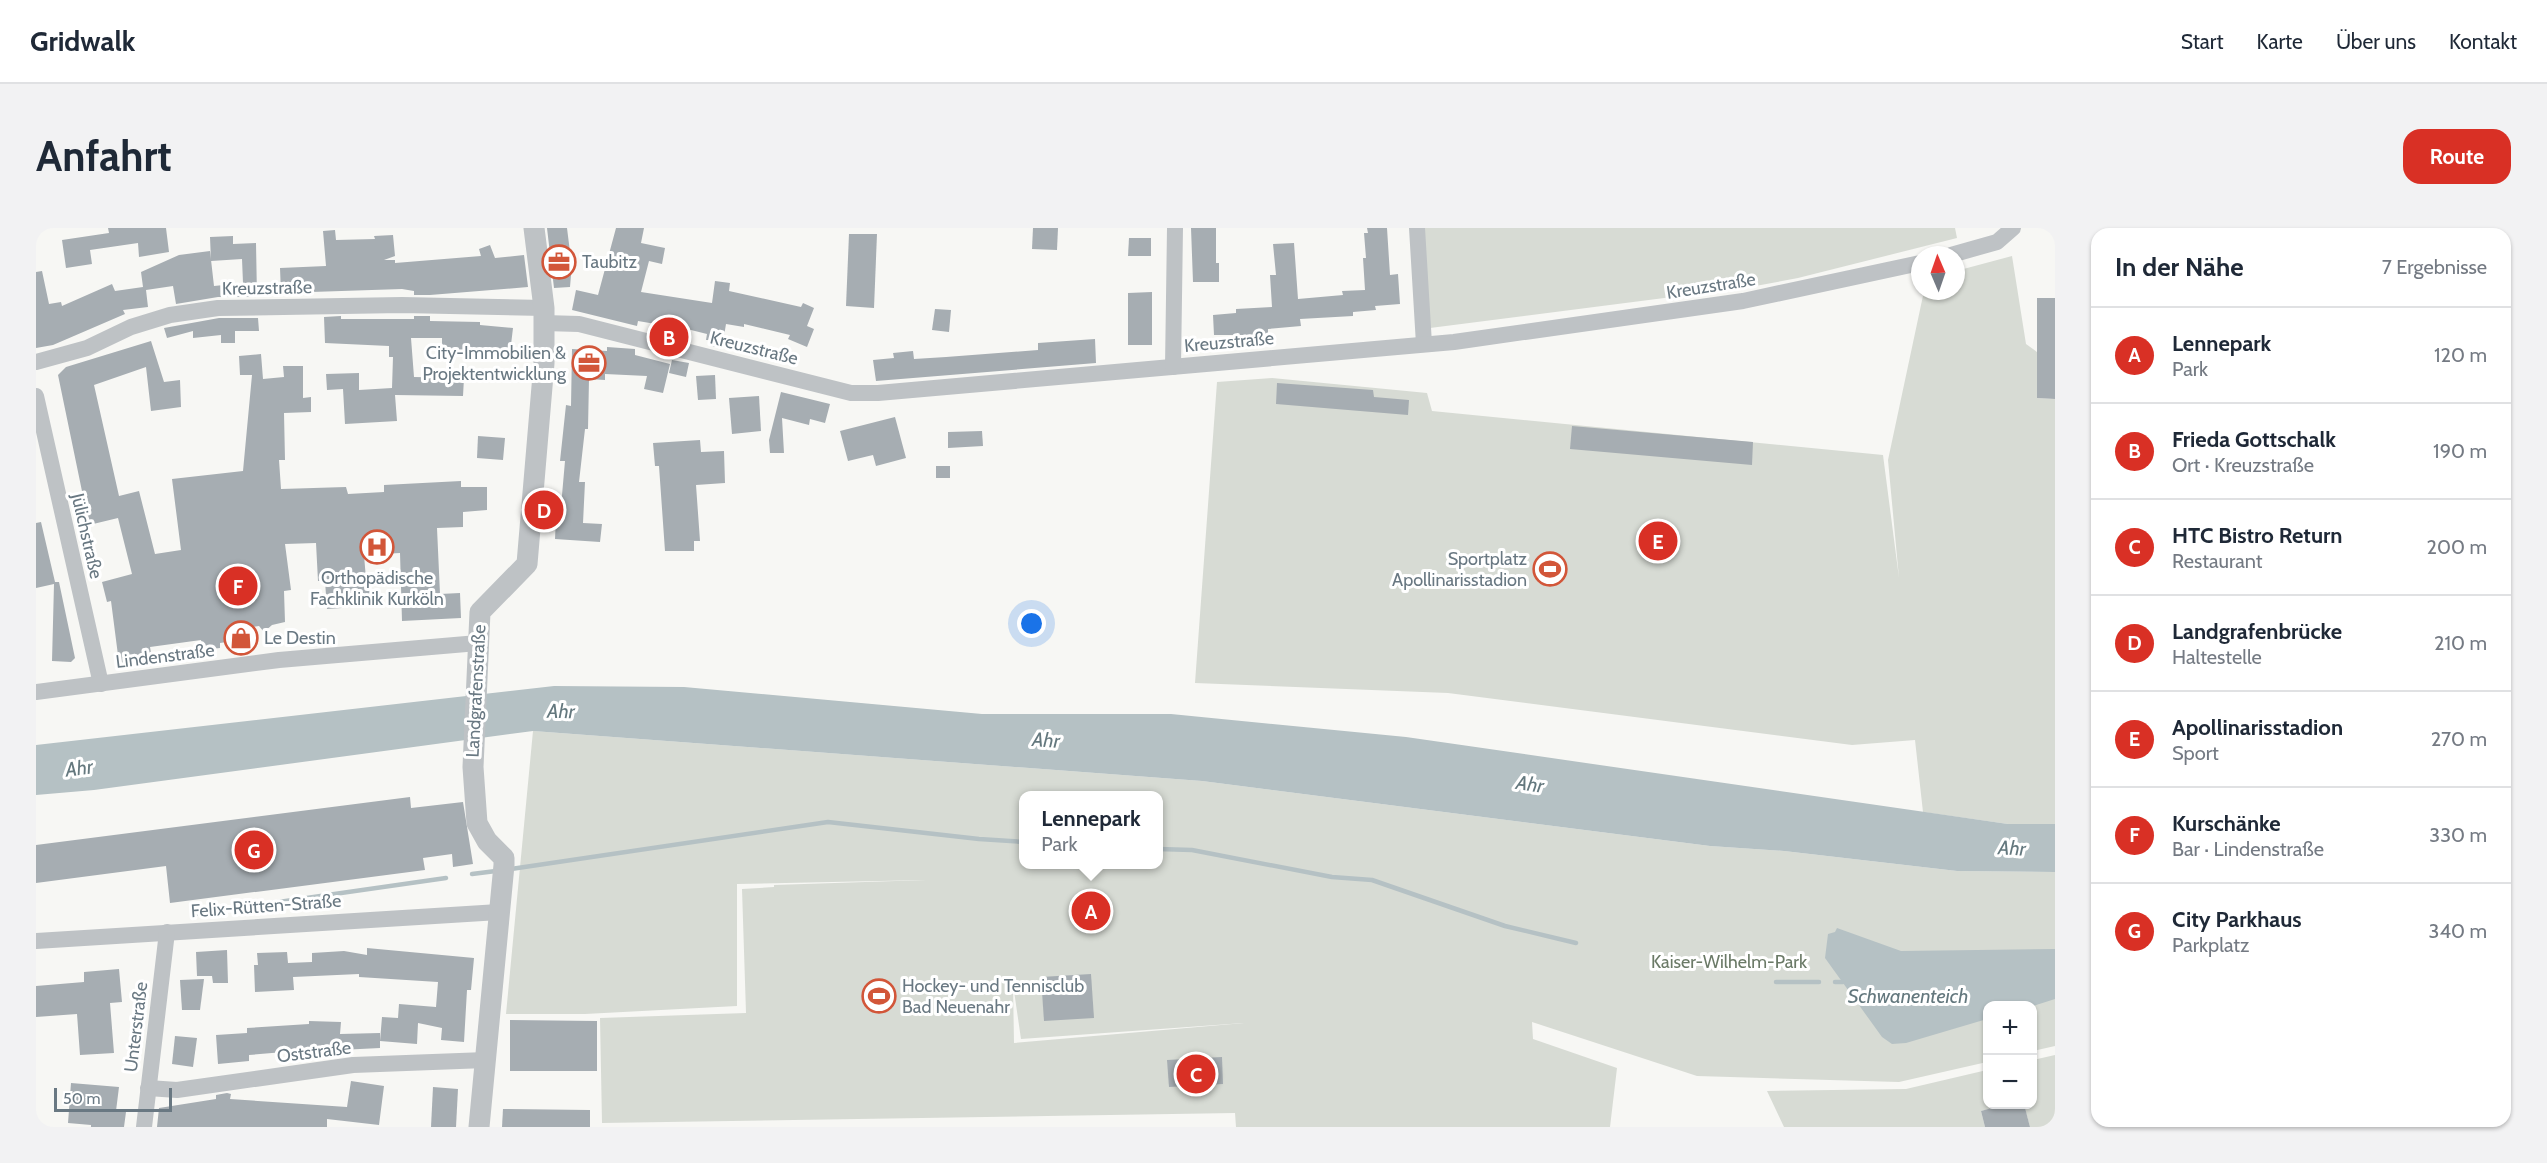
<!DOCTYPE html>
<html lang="de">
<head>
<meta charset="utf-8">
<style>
  :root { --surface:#fff; --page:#f2f2f3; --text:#1f2937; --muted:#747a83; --line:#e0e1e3; --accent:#d93025 }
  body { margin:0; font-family:Cabin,sans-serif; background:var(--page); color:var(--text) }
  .controls { position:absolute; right:18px; bottom:18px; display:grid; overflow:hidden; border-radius:12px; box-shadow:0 2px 4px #0004 }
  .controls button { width:54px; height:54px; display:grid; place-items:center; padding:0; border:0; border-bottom:2px solid var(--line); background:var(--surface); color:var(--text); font:30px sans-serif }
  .compass { position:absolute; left:1875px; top:18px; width:54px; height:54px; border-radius:50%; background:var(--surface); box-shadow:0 2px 4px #0004; rotate:358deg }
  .scale { position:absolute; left:18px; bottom:15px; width:118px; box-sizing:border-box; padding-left:6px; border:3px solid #697882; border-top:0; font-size:16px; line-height:21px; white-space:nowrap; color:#697882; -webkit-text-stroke:4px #fff; paint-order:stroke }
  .you { position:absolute; left:996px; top:396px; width:21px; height:21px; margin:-15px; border:4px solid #fff; border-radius:50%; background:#1a73e8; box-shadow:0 0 0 9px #1a73e833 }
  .badge { display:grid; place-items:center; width:39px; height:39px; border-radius:50%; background:var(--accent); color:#fff; font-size:20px; font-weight:700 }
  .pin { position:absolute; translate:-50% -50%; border:3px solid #fff; box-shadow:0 2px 6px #0006 }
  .popup { position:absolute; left:983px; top:563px; width:144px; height:78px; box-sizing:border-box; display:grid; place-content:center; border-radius:12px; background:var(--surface); filter:drop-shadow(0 2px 4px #0005); font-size:20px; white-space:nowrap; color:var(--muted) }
  .popup b { font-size:22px; color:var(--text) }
  .popup::after { content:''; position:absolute; left:50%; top:100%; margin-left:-12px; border:12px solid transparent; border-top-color:var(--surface) }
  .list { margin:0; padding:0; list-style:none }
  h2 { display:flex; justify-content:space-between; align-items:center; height:78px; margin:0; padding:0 24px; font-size:26px }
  h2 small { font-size:20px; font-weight:400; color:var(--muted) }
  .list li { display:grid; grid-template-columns:39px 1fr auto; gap:18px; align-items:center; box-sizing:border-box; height:96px; padding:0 24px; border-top:2px solid var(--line) }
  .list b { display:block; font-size:22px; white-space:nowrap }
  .list p { margin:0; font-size:20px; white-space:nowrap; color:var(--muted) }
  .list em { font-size:20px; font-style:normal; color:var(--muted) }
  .map { position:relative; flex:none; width:2019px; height:899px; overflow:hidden; border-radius:18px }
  header { display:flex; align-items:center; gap:36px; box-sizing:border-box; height:84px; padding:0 30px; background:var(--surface); border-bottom:2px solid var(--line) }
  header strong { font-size:28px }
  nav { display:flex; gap:33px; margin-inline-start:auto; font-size:21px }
  .intro { display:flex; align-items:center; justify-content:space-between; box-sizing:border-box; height:144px; padding:0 36px }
  h1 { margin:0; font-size:42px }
  .button { padding:15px 27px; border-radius:18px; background:var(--accent); color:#fff; font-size:21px; font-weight:700 }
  main { display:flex; gap:36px; padding:0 36px }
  aside { flex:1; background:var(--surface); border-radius:18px; box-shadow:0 2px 4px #0004 }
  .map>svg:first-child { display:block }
</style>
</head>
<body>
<header>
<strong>Gridwalk</strong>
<nav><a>Start</a><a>Karte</a><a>Über uns</a><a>Kontakt</a></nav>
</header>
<div class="intro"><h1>Anfahrt</h1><a class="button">Route</a></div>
<main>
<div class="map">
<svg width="2019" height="899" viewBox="0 0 2019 899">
  <rect width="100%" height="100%" fill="#f7f7f4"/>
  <g fill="#d7dbd4" fill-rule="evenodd">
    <path d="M1386 0H1919L1921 10 1762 50 1714 59 1394 100Z"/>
    <path d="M1976 28 1990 116 2001 124V170L2019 171V596H1972L1887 584 1879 512 1816 517 1412 465 1159 455 1181 154 1236 150 1391 165 1396 183 1847 227 1863 350 1852 232 1888 63H1920V43Z"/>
    <path d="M497 503 1166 553 1674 618 1748 623 1921 643 2019 644V818L1997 823 1996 778H1952L1951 834 1863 854 1661 848 1496 794 1497 811 1581 840 1574 899H1200L1199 885 566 895 564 790 710 785 706 661 738 659V657L890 652 701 656V778L549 786H470ZM988 568H1122V636H988ZM977 756 985 811 1208 795 978 815Z"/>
    <path d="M2019 827V899H1994L1988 877 1996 876 1997 832Z"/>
    <path d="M1951 842 1952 876 1970 877 1945 883 1949 899H1748L1731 863 1870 861Z"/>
  </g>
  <g fill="#b5c1c4">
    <path d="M518 458 648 459 946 486H1135L1370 509 1972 596H2019V644L1921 643 1748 623 1674 618 1166 553 497 503 58 562 0 567V517Z"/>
    <path d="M1801 700 1865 723 2019 721V771L1997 778H1952L1951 791 1870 815 1856 816 1846 809 1789 730 1792 706 1799 704Z"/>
  </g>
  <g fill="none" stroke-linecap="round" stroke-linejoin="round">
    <g stroke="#b5c1c4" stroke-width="4.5">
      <path d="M1122 621 1156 622 1296 649 1336 652 1469 698 1540 715"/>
      <path d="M475 641 792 594 943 611 988 614"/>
      <path d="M436 646 460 643"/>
      <path d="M159 686 410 650"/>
      <path d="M1740 754H1783"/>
      <path d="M1799 754H1807"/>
    </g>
  </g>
  <g fill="#a6adb2">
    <path d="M72 0H130L133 24 103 29 102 15 54 22 56 36 30 40 26 12 73 5Z"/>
    <path d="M511 0H531L534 24H537L534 59 518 60Z"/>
    <path d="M580 0H608L605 15 629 20 626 36 613 33 605 64 676 75 679 53 694 55 693 63 765 79 767 75 778 80 771 98 778 101 771 119 752 111 754 107 708 96V99L690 96 686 120 674 118V112H670L671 106 655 102 602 93 601 98 536 82 540 62 562 67Z"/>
    <path d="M997 0H1022L1021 22 996 21Z"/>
    <path d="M1155 0H1180V35H1183V54H1157Z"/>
    <path d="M1331 0H1351L1354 47 1362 46 1364 76 1339 78 1340 82 1317 84V88L1264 91 1265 98 1232 101V107H1178L1177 87 1200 85V81L1236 79 1234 47H1240L1237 16 1258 15 1262 71 1307 67 1306 63 1329 62 1327 30H1330L1328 5H1332Z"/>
    <path d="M299 2 300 12 339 11 338 8 357 7 359 28 348 32H359V35L445 28 443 21 454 17 459 30 488 27 492 59 394 67H378V63L366 61 245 65 244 40 290 38 287 3Z"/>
    <path d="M813 6H841L838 80 810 78Z"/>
    <path d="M197 8V16L220 15 221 69H182L140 76 137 58 110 62 112 79 87 82 89 86 17 117 0 120V44L6 43 13 76 25 74 26 78 76 56 79 63 107 59 105 44 143 27 174 23 178 58 207 55 206 31 175 33 174 9Z"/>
    <path d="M1093 10H1115V28H1092Z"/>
    <path d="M1116 64V117H1092V65Z"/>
    <path d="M2001 70H2019V171L2001 170Z"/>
    <path d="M899 81 915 82 913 104 896 102Z"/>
    <path d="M305 88V91H378V88H394V93L444 94V97L477 100 474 125 406 122V110H375L378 149 428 150 427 168 359 167 361 193 309 196 307 161 291 162 290 146 323 145V162L356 160 357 129H353V118L289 115 288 89Z"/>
    <path d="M183 90H222L223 103H199V115H185V107L157 110V103L131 110 128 100Z"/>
    <path d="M1059 111 1060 135 840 153 837 132 858 130 857 125 877 123 878 131 910 129 1002 122V115Z"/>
    <path d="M115 113 128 154 144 152 145 179 115 183 110 139 58 157 83 268 103 263 119 326 145 322 136 251 207 243 216 147H204L203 128 225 126 227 151 248 149 247 138H267V170L275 169V184L248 185 249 232H243L245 261 310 259 312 266 348 264V257L425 253V259H451V282L427 284V299L401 300 404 366 424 365 425 390 366 393 364 325 328 327 330 351H334L335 378 291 381 289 353H282L280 315 249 316 255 362 248 363 249 394 236 397 228 404 223 398 195 402 197 413 184 415V420L167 422 165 412 114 419 116 431 83 435 75 373 71 374 66 354 96 346 82 290 53 297 22 147 30 139Z"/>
    <path d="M571 119 599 121V127L634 136 627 165 608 161 611 148 569 146V152L553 151 552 201H549L543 254H549L547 295 566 296 564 314 519 311 520 289 524 290 529 233H524L530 177 535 178 536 121 571 123Z"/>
    <path d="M636 132 653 135 650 149 633 145Z"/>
    <path d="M679 147 680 171 662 172 660 148Z"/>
    <path d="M1241 155 1337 162 1338 169 1373 172 1372 187 1240 176Z"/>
    <path d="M745 164 794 176 789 195 774 191 773 197 746 190 748 225H734L733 212Z"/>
    <path d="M723 168 725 203 696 206 693 170Z"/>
    <path d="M859 189 870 230 840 238 837 227 812 233 804 203Z"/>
    <path d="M1536 198 1717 214 1716 237 1534 221Z"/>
    <path d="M946 203 947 218 912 220V204Z"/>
    <path d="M442 208 469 210 467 232 441 230Z"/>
    <path d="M664 212 665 224 688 223 689 255 660 257 664 313H658V323H629L623 238H619L617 215Z"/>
    <rect x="900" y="238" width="14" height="12"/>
    <path d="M5 294 19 354H23L39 430 35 434 16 433 18 356 0 360V295Z"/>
    <path d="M374 569 375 580 427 574 437 636 417 639 416 626 387 630 389 642 134 675 130 638 0 655V617Z"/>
    <path d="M331 720 438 730 435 762H431L428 814 405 812 406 800 382 795 381 816 344 813 346 789 362 790 363 776 400 779 402 754 323 749V746L257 749 258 762 219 764 218 737H222L221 725 251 724 252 735 276 734V725L308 723 331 727Z"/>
    <path d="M191 722 192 755H177L176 748H161L160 724Z"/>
    <path d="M83 741 86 774 74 775 78 825 44 827 41 786 0 789V758L48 754V744Z"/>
    <path d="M1055 746 1058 790 1008 793 1005 749Z"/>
    <path d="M168 751 164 782H146L144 752Z"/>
    <path d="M474 792 561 793V843H474Z"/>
    <path d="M273 793 305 794 304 806 344 805V820L304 822 260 821V823L213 827V833L182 836 180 807 211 805V800L273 796Z"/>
    <path d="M139 808 161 810 157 839 136 836Z"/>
    <path d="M1186 829 1187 856 1133 859 1131 832Z"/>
    <path d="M315 853 348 858 343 897 291 891V899H121L123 880 180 871V867L191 865 195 866 194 871 311 879Z"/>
    <path d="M35 855 83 859 80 883 90 884 88 899H55V897L32 895Z"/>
    <path d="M397 859 422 861 420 899H395Z"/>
    <path d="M1970 876H1988L1994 899H1949L1945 883Z"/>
    <path d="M467 881 554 882V899H466Z"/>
  </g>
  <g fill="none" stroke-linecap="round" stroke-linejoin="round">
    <g stroke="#bec2c5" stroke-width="16">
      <path d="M1381 0 1388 116"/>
      <path d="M1915 27 1961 14 1977 0"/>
      <path d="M508 95 543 96 815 165H842L1418 114 1707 73 1884 35"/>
      <path d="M0 134 51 120 95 99 134 87 182 80 366 77 508 80"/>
      <path d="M1137 139 1139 0"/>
      <path d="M0 168 65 456"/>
      <path d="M0 464 243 432 442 415"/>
      <path d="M0 713 463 684"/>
      <path d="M112 860 141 862 317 837 450 832"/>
      <path d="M108 899 131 704"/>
    </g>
    <path stroke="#bec2c5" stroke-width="21" d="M443 899 468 637V630L451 613 441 595 437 539 444 384 491 336 508 135V80L498 0"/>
  </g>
  <defs>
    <g id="office-ring" transform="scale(1.725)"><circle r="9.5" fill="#fff" stroke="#d25639" stroke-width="1.5"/><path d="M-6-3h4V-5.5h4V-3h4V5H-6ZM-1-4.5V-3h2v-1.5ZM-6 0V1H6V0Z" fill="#d25639"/></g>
    <g id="hospital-ring" transform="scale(1.725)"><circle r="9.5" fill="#fff" stroke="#d25639" stroke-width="1.5"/><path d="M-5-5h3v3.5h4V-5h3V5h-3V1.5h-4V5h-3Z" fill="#d25639"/></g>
    <g id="stadium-ring" transform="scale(1.725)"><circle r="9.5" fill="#fff" stroke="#d25639" stroke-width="1.5"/><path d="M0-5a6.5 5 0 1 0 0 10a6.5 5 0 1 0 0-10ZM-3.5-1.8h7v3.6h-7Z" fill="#d25639"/></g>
    <g id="shop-ring" transform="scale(1.725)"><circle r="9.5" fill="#fff" stroke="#d25639" stroke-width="1.5"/><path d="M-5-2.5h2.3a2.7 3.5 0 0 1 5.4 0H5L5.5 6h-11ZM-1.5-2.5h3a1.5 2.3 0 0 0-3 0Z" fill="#d25639"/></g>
  </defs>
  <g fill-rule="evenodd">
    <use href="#office-ring" x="523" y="34"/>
    <use href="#office-ring" x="553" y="135"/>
    <use href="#hospital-ring" x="341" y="319"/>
    <use href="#stadium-ring" x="1514" y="341"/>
    <use href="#shop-ring" x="205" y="410"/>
    <use href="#stadium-ring" x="843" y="768"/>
  </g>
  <g text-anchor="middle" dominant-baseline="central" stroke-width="6" stroke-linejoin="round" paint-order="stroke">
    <g font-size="18" fill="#697882" stroke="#fff" text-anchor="start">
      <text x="546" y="34">Taubitz</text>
      <text x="530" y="125" text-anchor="end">City-Immobilien &amp;<tspan x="530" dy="21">Projektentwicklung</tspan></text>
      <text x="1491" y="331" text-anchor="end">Sportplatz<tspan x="1491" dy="21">Apollinarisstadion</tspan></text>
      <text x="341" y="350" text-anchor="middle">Orthopädische<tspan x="341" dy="21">Fachklinik Kurköln</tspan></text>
      <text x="228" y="410">Le Destin</text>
      <text x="866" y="758">Hockey- und Tennisclub<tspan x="866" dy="21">Bad Neuenahr</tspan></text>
    </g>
    <g font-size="18" fill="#697882" stroke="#fff">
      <text transform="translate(1675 58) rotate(-9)">Kreuzstraße</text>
      <text transform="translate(231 60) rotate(-1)">Kreuzstraße</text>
      <text transform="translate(1193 114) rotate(-5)">Kreuzstraße</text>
      <text transform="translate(718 120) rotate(14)">Kreuzstraße</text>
      <text transform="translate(51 308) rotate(77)">Jülichstraße</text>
      <text transform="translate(129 428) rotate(-7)">Lindenstraße</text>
      <text transform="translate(440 463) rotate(-87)">Landgrafenstraße</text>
      <text transform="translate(230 678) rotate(-4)">Felix-Rütten-Straße</text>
      <text transform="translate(100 799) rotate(-83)">Unterstraße</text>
      <text transform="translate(278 824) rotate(-7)">Oststraße</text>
    </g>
    <g font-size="18" fill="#6b7a67" stroke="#fff">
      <text x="1693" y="734">Kaiser-Wilhelm-Park</text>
    </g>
    <g font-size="20" font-style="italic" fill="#64787e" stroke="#fff">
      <text transform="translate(525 483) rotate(1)">Ahr</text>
      <text transform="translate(1010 512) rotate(4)">Ahr</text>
      <text transform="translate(43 540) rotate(-7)">Ahr</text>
      <text transform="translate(1494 556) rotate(9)">Ahr</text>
      <text transform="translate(1976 620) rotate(3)">Ahr</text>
      <text x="1872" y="768">Schwanenteich</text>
    </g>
  </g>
</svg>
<div class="controls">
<button>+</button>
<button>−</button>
</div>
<svg class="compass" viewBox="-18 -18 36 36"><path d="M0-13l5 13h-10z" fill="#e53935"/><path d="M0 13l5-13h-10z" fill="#747a83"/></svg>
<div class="scale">50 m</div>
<div class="you"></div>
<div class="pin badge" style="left:1055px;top:683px">A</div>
<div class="popup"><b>Lennepark</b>Park</div>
<div class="pin badge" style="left:633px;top:109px">B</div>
<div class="pin badge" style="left:1160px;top:846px">C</div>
<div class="pin badge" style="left:508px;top:282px">D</div>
<div class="pin badge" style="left:1622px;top:313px">E</div>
<div class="pin badge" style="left:202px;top:358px">F</div>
<div class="pin badge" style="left:218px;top:622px">G</div>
</div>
<aside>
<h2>In der Nähe<small>7 Ergebnisse</small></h2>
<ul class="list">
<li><span class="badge">A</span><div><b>Lennepark</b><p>Park</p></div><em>120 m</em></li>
<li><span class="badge">B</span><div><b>Frieda Gottschalk</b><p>Ort · Kreuzstraße</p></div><em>190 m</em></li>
<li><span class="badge">C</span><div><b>HTC Bistro Return</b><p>Restaurant</p></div><em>200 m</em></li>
<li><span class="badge">D</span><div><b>Landgrafenbrücke</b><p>Haltestelle</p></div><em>210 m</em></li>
<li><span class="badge">E</span><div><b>Apollinarisstadion</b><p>Sport</p></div><em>270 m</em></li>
<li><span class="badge">F</span><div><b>Kurschänke</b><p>Bar · Lindenstraße</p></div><em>330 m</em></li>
<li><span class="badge">G</span><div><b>City Parkhaus</b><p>Parkplatz</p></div><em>340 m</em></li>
</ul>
</aside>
</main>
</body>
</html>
